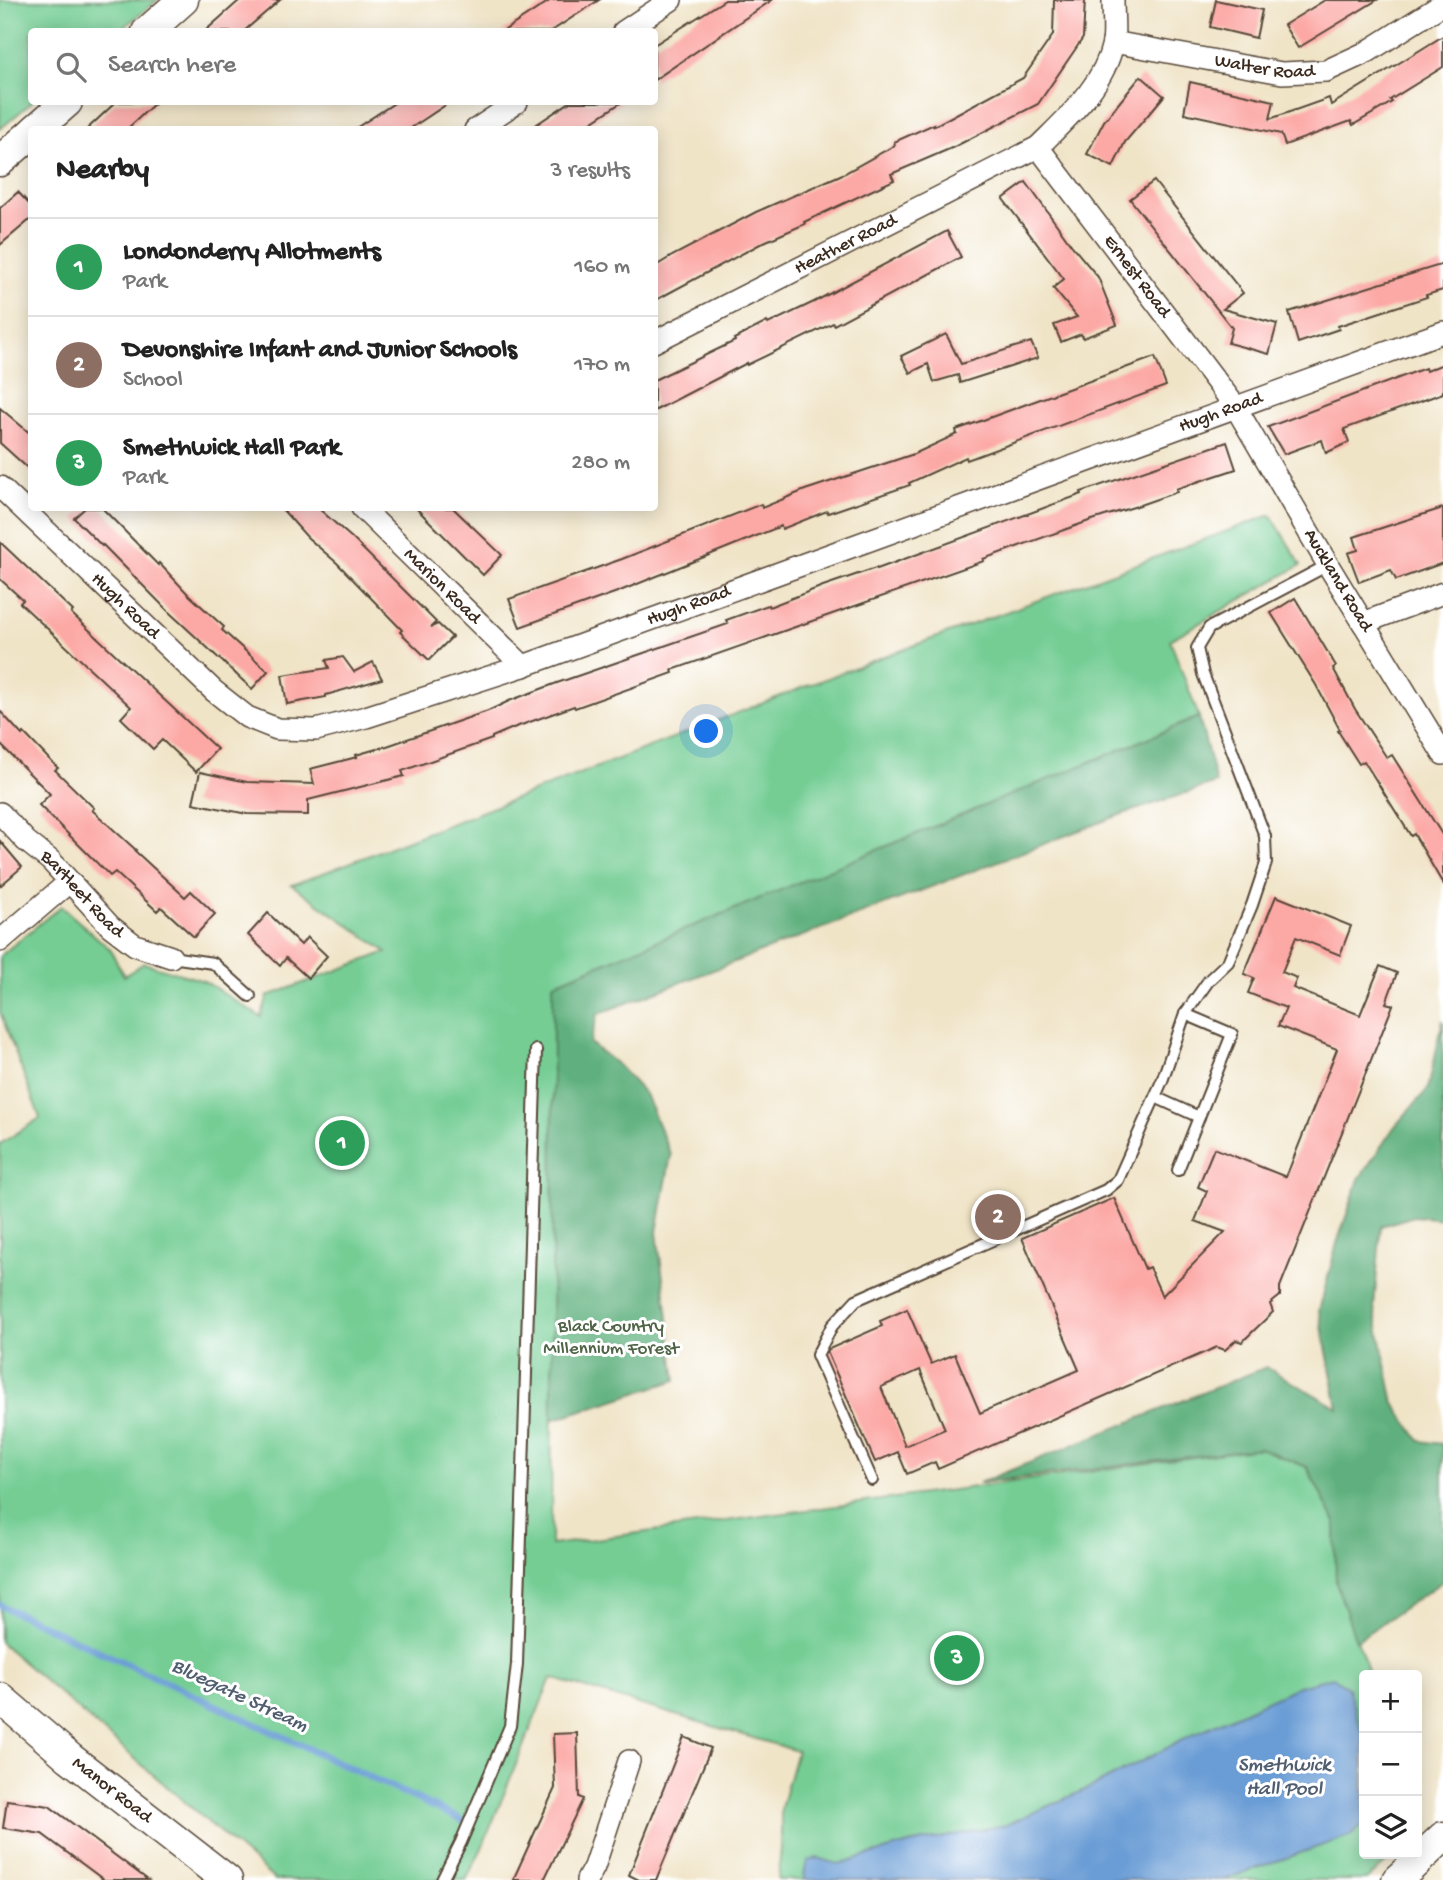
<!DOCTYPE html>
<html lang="en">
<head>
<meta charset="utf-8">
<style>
  :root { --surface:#fff; --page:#f6f6f6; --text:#222; --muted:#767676; --line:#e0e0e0; --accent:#0b8043 }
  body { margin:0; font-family:"Gochi Hand",sans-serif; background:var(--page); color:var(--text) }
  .controls { position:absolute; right:21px; bottom:21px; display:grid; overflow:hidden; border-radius:7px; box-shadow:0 4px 18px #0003 }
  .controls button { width:63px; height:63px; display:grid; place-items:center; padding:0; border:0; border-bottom:2px solid var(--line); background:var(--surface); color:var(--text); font:35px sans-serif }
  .you { position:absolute; left:707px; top:732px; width:24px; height:24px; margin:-18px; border:5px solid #fff; border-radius:50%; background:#1a73e8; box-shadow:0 0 0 10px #1a73e833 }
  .badge { display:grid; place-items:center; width:46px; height:46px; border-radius:50%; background:var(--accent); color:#fff; font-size:23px; font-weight:700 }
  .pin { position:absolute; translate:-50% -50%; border:4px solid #fff; box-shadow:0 2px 7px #0006 }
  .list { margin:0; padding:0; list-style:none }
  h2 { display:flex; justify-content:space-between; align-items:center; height:91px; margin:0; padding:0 28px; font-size:30px }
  h2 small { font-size:23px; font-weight:400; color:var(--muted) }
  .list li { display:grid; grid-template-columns:46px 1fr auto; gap:21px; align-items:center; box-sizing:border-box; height:98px; padding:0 28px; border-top:2px solid var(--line) }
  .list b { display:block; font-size:26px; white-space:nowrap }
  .list p { margin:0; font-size:23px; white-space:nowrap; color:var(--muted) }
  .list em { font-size:23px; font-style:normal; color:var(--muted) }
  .icon { flex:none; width:38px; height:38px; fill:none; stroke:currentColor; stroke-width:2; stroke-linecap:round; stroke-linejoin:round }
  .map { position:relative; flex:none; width:1443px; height:1880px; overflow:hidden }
  .search { position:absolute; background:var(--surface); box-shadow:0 4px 18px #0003; left:28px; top:28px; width:630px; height:77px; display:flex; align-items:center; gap:18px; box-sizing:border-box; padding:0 24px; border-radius:7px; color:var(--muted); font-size:26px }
  .panel { position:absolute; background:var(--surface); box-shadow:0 4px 18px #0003; left:28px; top:126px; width:630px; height:385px; border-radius:7px }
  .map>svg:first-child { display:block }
</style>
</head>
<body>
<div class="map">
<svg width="1443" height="1880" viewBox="0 0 1443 1880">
  <rect width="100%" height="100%" fill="#fff"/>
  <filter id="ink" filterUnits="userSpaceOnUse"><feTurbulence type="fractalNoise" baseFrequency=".0143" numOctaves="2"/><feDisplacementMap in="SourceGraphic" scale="14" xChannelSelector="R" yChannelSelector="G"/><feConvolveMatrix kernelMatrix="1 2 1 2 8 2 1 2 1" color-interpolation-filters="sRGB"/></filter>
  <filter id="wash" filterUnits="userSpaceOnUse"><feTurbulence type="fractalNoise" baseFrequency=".00686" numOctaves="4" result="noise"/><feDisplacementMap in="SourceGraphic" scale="28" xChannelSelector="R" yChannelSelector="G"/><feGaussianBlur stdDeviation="1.57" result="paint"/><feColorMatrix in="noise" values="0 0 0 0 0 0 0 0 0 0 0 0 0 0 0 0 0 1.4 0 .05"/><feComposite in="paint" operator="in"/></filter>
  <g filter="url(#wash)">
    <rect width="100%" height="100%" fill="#f0e4c7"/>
    <g fill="#74cd94" stroke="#587c59" stroke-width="2">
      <path d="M0 0H158L119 31 32 32V102L0 129Z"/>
      <path d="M1271 515 1301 565 1170 640 1199 717 554 984 551 1545 1260 1448 1307 1467 1335 1522 1336 1583 1370 1675H1364V1854H1397L1366 1880H778L781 1847V1808L797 1751 551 1678 482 1848 466 1880H275L0 1642V1144L40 1118 0 1012V956L61 906 110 949 124 976 144 963 204 981 261 1017 268 996 387 952 292 885 869 662Z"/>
    </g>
    <g fill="#5fb07e" stroke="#4d6d4e" stroke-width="2">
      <path d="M1199 717 1216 783 1117 816 598 1014 590 1043 618 1065 645 1094 671 1155 657 1232 676 1380 552 1420 553 984Z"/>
      <path d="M1443 1020V1219L1414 1216 1381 1226 1374 1307 1394 1403 1420 1441 1443 1444V1581L1356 1641 1336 1583 1335 1522 1307 1467 1260 1448 979 1483 1266 1367 1338 1408 1319 1311 1337 1243 1359 1179 1395 1126 1428 1089Z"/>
    </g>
    <path fill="#6a9dd5" stroke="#52647a" stroke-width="2" d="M1333 1677 1348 1688 1364 1738V1825L1349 1836 1223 1880H806L804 1875 807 1861 818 1858 838 1864 909 1844 1005 1825 1096 1785 1190 1736 1299 1686Z"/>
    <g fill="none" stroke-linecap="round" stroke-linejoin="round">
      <path stroke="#6a9dd5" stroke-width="7" d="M0 1605 464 1821"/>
    </g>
    <g id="blocks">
      <g fill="#fca9a6" fill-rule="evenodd">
        <path d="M240 0H280L243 32H204Z"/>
        <path d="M551 0H599L550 32H502Z"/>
        <path d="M725 0H772L654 80V45Z"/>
        <path d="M1054 0H1085L1083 38 1038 104 954 147 891 174 894 180 804 222 805 224 764 242 654 301V267L672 256 756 212 845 173 895 145 894 142 934 124V126L1023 78 1053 35Z"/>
        <path d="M1216 0 1262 10 1256 38 1210 27Z"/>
        <path d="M1325 0H1377L1298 48 1284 25Z"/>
        <path d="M1443 36V67L1390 100 1392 102 1353 125 1351 121 1285 145 1281 134 1184 113 1190 82 1274 101 1270 119 1329 98 1331 105Z"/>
        <path d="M1141 76 1164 96 1125 142 1113 167 1087 154 1104 121Z"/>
        <path d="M116 102H156L126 130H86Z"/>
        <path d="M396 102H450L408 130H353Z"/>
        <path d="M570 102H622L579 130H528Z"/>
        <path d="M1154 181 1243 293 1223 309 1277 324 1269 354 1228 343 1232 328 1130 199Z"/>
        <path d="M1026 182 1072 246 1098 277 1117 325 1083 338 1081 334 1061 342 1054 325 1077 317 1053 288 1064 279 1003 199Z"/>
        <path d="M18 192 32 207V218L0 245V208Z"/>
        <path d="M947 231 961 257 834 325 833 323 747 365V363L654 411V380L735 341 734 339 767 322 768 324 814 302Z"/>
        <path d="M1443 264V290L1426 295 1427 297 1338 326 1339 329 1298 343 1289 312Z"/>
        <path d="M946 334 961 364 1031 342 1038 358 960 383 958 375 934 382 928 364 910 373 901 356Z"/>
        <path d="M1155 357 1166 386 967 460 966 457 909 483 910 485 828 513 827 511 782 529 781 526 620 591 520 627 509 599 622 559 761 504 762 508 805 490 914 454 957 434 956 430Z"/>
        <path d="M1443 364V393L1344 429 1349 442 1326 453 1322 440 1284 454 1268 427 1425 368 1426 371Z"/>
        <path d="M0 408 32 435V472L0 443Z"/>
        <path d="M1227 442 1236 469 1176 489 1177 492 1137 506 1089 521 983 559 984 561 672 670 673 673 575 708 574 706 513 728 492 737V739L402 771 404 776 308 800V815L247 814 193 803 200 772 247 782 314 784 310 769 357 757 356 755 387 746 488 711 509 701 557 683 728 624 726 620 768 605 769 607 823 586 876 568 877 569 1082 494 1081 492Z"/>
        <path d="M85 508H102L158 565 159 563 188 594 224 627 222 630 268 671 252 689 170 613 103 545 102 546 74 518Z"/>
        <path d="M281 508H318L352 538 436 622 431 627 438 624 452 637 429 660 400 632 402 630 337 563 307 537Z"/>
        <path d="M416 508H453L502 555 483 575Z"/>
        <path d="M1443 508V563L1396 580 1391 570 1359 582 1348 553 1358 550 1354 537Z"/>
        <path d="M0 542 73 611 71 613 217 749 196 772 162 740 153 749 121 718 131 707 20 603 23 600 0 579Z"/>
        <path d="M1295 598 1336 666 1333 668 1355 709 1387 758 1392 755 1443 836V884L1414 834 1411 836 1364 761 1359 764 1338 731 1340 730 1316 685 1271 613Z"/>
        <path d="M343 657 354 672 373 662 382 679 326 695V697L287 704 282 675 329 668 326 660Z"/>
        <path d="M0 711 22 735 24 733 47 757 58 768 55 770 94 808 92 810 136 850 135 851 185 897 191 891 215 914 194 937 161 907 157 911 115 872 110 876 39 805 50 794 0 744Z"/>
        <path d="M0 841 22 867 0 886Z"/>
        <path d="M1276 896 1351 926 1340 955 1296 937 1282 972 1297 978 1293 988 1360 1015 1380 966 1397 973 1386 1003 1393 1005 1280 1287V1296L1270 1304 1273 1312 1242 1342 1236 1340 1225 1350 1217 1347 938 1469 935 1462 907 1474 898 1452 875 1462 827 1352 829 1349 882 1326 880 1321 907 1309 931 1364 955 1354 980 1413 1079 1370 1022 1238 1114 1198 1145 1269 1149 1267 1162 1296 1225 1232 1195 1221 1207 1191 1198 1187 1214 1148 1286 1177 1337 1049 1278 1026 1286 1008 1248 993 1254 978 1244 974ZM920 1370 945 1429 905 1446 881 1387Z"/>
        <path d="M268 913 301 945 307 937 327 956 308 978 286 958 280 966 248 935Z"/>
        <path d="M577 1733 579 1797 583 1799 544 1880H513L555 1788 553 1734Z"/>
        <path d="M684 1737 711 1748 656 1880H639L629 1875Z"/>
        <path d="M7 1800 49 1806 148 1880H104L42 1834 3 1828Z"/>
      </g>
    </g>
  </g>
  <g filter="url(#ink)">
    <use href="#blocks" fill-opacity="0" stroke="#564637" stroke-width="2"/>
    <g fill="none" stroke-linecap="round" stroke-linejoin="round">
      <g stroke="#564637" stroke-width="14">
        <g id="lane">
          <path d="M171 957 213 963 250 996"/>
          <path d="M1155 1097 1199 1117"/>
          <path d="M1178 1170 1232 1034 1185 1014"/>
          <path d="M872 1480 817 1355 832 1326 856 1300 1106 1190 1118 1180 1162 1081 1185 1014 1209 980 1228 962 1252 905 1266 863 1265 836 1203 674 1197 648 1209 628 1328 565"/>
          <path d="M442 1880 461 1842 510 1726 517 1664 536 1050"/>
        </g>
      </g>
      <g stroke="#564637" stroke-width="24">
        <g id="street">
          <path d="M623 32 671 0"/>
          <path id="s1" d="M1113 42 1282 73 1326 71 1367 52 1443 4"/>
          <path d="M475 130 517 102"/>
          <path id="s2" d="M1038 147 1235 406 1328 565 1443 754"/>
          <path id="s3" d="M654 342 1038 147C1067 118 1104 86 1113 43 1115 30 1113 14 1113 0"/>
          <path id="s4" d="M0 487 214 691 247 717 277 729 316 730 366 717 523 666 1443 332"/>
          <path id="s5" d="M362 508 523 666"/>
          <path d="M1363 623 1443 593"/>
          <path id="s6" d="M0 813 26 841 51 861 110 926 135 945 171 957"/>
          <path d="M0 941 69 882"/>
          <path d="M587 1880 594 1867 629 1761"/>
        </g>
      </g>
      <g stroke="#564637" stroke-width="33">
        <g id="secondary">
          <path d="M147 32 183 0"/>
          <path d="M35 130 67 102"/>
          <path d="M0 161 32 133"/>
          <path id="s7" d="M0 1698 70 1758 227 1880"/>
          <path d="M1397 1880 1443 1837"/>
        </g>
      </g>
      <use href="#lane" stroke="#fff" stroke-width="10"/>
      <use href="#street" stroke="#fff" stroke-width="21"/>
      <use href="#secondary" stroke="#fff" stroke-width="30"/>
    </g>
  </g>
  <g text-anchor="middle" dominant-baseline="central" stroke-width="6" stroke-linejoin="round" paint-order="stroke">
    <g font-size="19" fill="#3b2a1e" stroke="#fff">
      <text stroke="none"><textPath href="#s1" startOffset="154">Walter Road</textPath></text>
      <text stroke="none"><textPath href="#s3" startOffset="215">Heather Road</textPath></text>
      <text stroke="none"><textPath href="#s2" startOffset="163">Ernest Road</textPath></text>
      <text stroke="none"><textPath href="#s4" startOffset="1368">Hugh Road</textPath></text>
      <text stroke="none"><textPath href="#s2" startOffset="528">Auckland Road</textPath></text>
      <text stroke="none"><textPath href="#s5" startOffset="112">Marion Road</textPath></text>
      <text stroke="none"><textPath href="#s4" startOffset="802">Hugh Road</textPath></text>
      <text stroke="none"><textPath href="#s4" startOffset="173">Hugh Road</textPath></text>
      <text stroke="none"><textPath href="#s6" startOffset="116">Bartleet Road</textPath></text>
      <text stroke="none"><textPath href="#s7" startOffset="145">Manor Road</textPath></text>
    </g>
    <g font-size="19" fill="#4f6347" stroke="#fff">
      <text x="611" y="1327">Black Country<tspan x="611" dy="22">Millennium Forest</tspan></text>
    </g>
    <g font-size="21" font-style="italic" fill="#505e70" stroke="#fff">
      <text transform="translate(239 1697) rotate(25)">Bluegate Stream</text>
      <text x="1284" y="1766">Smethwick<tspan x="1284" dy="24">Hall Pool</tspan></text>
    </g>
  </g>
</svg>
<div class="controls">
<button>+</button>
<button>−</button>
<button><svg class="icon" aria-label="layers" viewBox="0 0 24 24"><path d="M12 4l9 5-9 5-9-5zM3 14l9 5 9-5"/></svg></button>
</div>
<div class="you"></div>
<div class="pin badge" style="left:342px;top:1143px;background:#2e9e5b">1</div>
<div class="pin badge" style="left:998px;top:1217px;background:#8d6e63">2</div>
<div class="pin badge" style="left:957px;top:1658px;background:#2e9e5b">3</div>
<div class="search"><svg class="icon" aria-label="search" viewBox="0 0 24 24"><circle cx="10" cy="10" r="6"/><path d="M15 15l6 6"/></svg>Search here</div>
<section class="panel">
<h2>Nearby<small>3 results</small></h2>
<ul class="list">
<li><span class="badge" style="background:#2e9e5b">1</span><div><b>Londonderry Allotments</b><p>Park</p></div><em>160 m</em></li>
<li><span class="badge" style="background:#8d6e63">2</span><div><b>Devonshire Infant and Junior Schools</b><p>School</p></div><em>170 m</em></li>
<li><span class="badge" style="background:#2e9e5b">3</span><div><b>Smethwick Hall Park</b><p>Park</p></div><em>280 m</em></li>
</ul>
</section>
</div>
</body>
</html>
